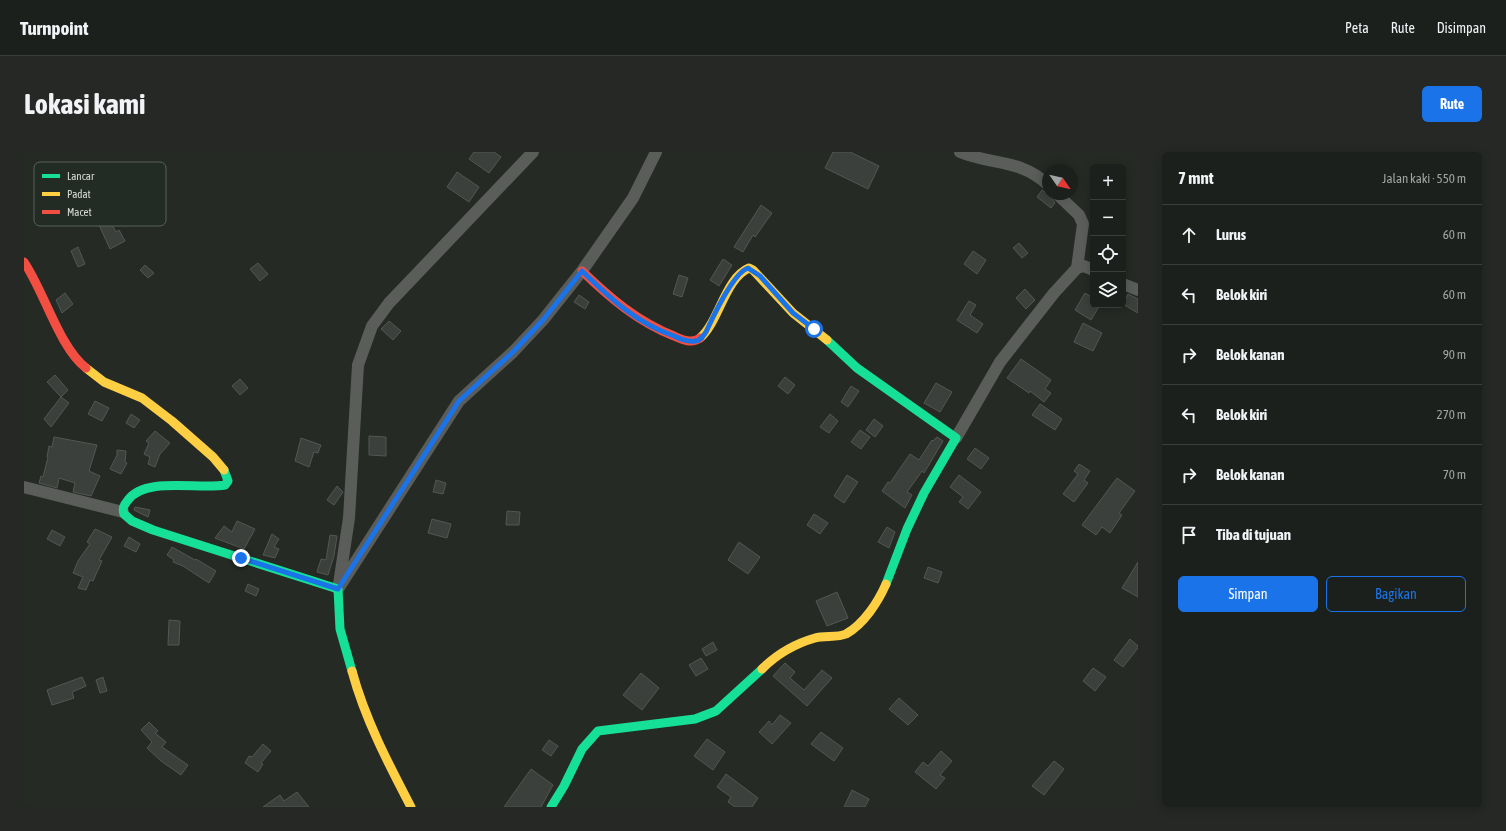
<!DOCTYPE html>
<html lang="id">
<head>
<meta charset="utf-8">
<style>
  :root { --surface:#1c201c; --page:#252825; --text:#f1f3f6; --muted:#a0a3a3; --line:#3a3e3b; --accent:#1a73e8 }
  body { margin:0; font-family:"Asap Condensed",sans-serif; background:var(--page); color:var(--text) }
  .controls { position:absolute; right:12px; top:12px; display:grid; overflow:hidden; border-radius:6px; box-shadow:0 2px 10px #0003 }
  .controls button { width:36px; height:36px; display:grid; place-items:center; padding:0; border:0; border-bottom:1px solid var(--line); background:var(--surface); color:var(--text); font:20px sans-serif }
  .compass { position:absolute; left:1018px; top:12px; width:36px; height:36px; border-radius:50%; background:var(--surface); box-shadow:0 2px 10px #0003; rotate:124deg }
  .stop { position:absolute; width:12px; height:12px; margin:-9px; border:3px solid #1a73e8; border-radius:50%; background:#fff }
  .stop.end { background:#1a73e8; border-color:#fff; box-shadow:0 1px 4px #0008 }
  .list { margin:0; padding:0; list-style:none }
  h2 { display:flex; justify-content:space-between; align-items:center; height:52px; margin:0; padding:0 16px; font-size:17px }
  h2 small { font-size:13px; font-weight:400; color:var(--muted) }
  .list li { display:grid; grid-template-columns:26px 1fr auto; gap:12px; align-items:center; box-sizing:border-box; height:60px; padding:0 16px; border-top:1px solid var(--line) }
  .list b { display:block; font-size:15px; white-space:nowrap }
  .list em { font-size:13px; font-style:normal; color:var(--muted) }
  .actions { display:flex; gap:8px; padding:12px 16px }
  .actions a { flex:1; padding:9px 0; border:1px solid var(--accent); border-radius:6px; text-align:center; font-size:14px; color:var(--accent) }
  .actions .main { background:var(--accent); color:#fff }
  .icon { flex:none; width:22px; height:22px; fill:none; stroke:currentColor; stroke-width:2; stroke-linecap:round; stroke-linejoin:round }
  .map { position:relative; flex:none; width:1114px; height:655px; overflow:hidden; border-radius:6px }
  header { display:flex; align-items:center; gap:24px; box-sizing:border-box; height:56px; padding:0 20px; background:var(--surface); border-bottom:1px solid var(--line) }
  header strong { font-size:19px }
  nav { display:flex; gap:22px; margin-inline-start:auto; font-size:14px }
  .intro { display:flex; align-items:center; justify-content:space-between; box-sizing:border-box; height:96px; padding:0 24px }
  h1 { margin:0; font-size:28px }
  .button { padding:10px 18px; border-radius:6px; background:var(--accent); color:#fff; font-size:14px; font-weight:700 }
  main { display:flex; gap:24px; padding:0 24px }
  aside { flex:1; background:var(--surface); border-radius:6px; box-shadow:0 2px 10px #0003 }
  .map>svg:first-child { display:block }
</style>
</head>
<body>
<header>
<strong>Turnpoint</strong>
<nav><a>Peta</a><a>Rute</a><a>Disimpan</a></nav>
</header>
<div class="intro"><h1>Lokasi kami</h1><a class="button">Rute</a></div>
<main>
<div class="map">
<svg width="1114" height="655" viewBox="0 0 1114 655">
  <rect width="100%" height="100%" fill="#252a25"/>
  <g fill="#3b403c" stroke="#535753">
    <path d="M450 0H470L477 5 465 21 445 7Z"/>
    <path d="M809 0H826L855 14 844 37 801 16Z"/>
    <path d="M433 20 455 35 445 50 423 35Z"/>
    <path d="M1018 38 1026 43 1031 51 1027 56 1013 45Z"/>
    <path d="M737 53 748 61 731 85 729 83 719 100 710 95Z"/>
    <path d="M86 68 92 80 95 78 101 89 86 97 75 73Z"/>
    <path d="M995 91 1004 101 998 106 989 96Z"/>
    <path d="M54 95 61 112 54 115 47 99Z"/>
    <path d="M949 99 962 108 953 122 940 112Z"/>
    <path d="M699 107 708 113 695 134 686 128Z"/>
    <path d="M234 111 244 122 236 129 226 117Z"/>
    <path d="M121 113 130 121 124 126 116 118Z"/>
    <path d="M655 123 664 126 658 145 649 142Z"/>
    <path d="M1001 137 1011 148 1002 157 992 146Z"/>
    <path d="M41 141 49 152 38 161 32 148Z"/>
    <path d="M1061 141 1069 146V153H1076L1067 168 1051 158Z"/>
    <path d="M1104 142 1114 147V161L1099 152Z"/>
    <path d="M555 143 565 150 561 157 550 150Z"/>
    <path d="M945 149 952 153 946 163 959 172 953 181 933 168Z"/>
    <path d="M365 169 377 179 369 188 357 177Z"/>
    <path d="M1059 171 1078 181 1069 199 1050 190Z"/>
    <path d="M997 207 1027 228 1021 237 1027 241 1020 250 1006 239 1005 241 983 226Z"/>
    <path d="M31 223 44 238 37 245 23 230Z"/>
    <path d="M761 225 771 233 764 242 754 234Z"/>
    <path d="M216 227 224 236 216 243 208 234Z"/>
    <path d="M912 231 928 240 916 260 900 251Z"/>
    <path d="M827 234 835 239 824 255 817 250Z"/>
    <path d="M37 245 45 251 27 275 20 267Z"/>
    <path d="M71 249 85 256 78 269 64 262Z"/>
    <path d="M1016 252 1038 267 1031 278 1008 263Z"/>
    <path d="M107 262 116 268 110 276 102 271Z"/>
    <path d="M806 262 814 269 805 281 796 275Z"/>
    <path d="M850 267 859 274 851 285 842 278Z"/>
    <path d="M836 278 846 285 837 297 827 290Z"/>
    <path d="M131 279 146 291 136 302 131 315 124 312 126 305 120 302 125 291 122 289Z"/>
    <path d="M345 284 362 285V304L345 303Z"/>
    <path d="M30 285 73 293 65 319 76 324 67 344 49 340 51 331 35 326 33 336 15 331 17 324 19 325 24 305H23L25 294 28 295Z"/>
    <path d="M913 285 919 289 900 321 898 319 883 340 888 343 881 356 858 339 864 330 866 331 886 302 895 308 908 288 909 289Z"/>
    <path d="M277 286 297 293 294 301 290 300 285 315 271 309Z"/>
    <path d="M951 296 965 306 957 317 943 307Z"/>
    <path d="M93 298 102 299 101 310 103 311 97 322 86 317 93 303Z"/>
    <path d="M1055 312 1066 319 1060 328 1064 331 1050 350 1039 342 1054 322 1050 319Z"/>
    <path d="M823 323 834 330 820 351 810 344Z"/>
    <path d="M935 323 957 340 944 357 935 350 939 345 926 335Z"/>
    <path d="M1093 326 1111 339 1095 361 1098 363 1086 381 1078 375 1072 383 1058 373Z"/>
    <path d="M412 328 422 331 419 342 409 340Z"/>
    <path d="M313 334 319 340 310 353 303 348Z"/>
    <path d="M111 355 126 358 124 365 110 358Z"/>
    <path d="M483 359 496 360 495 373H482Z"/>
    <path d="M790 362 804 371 796 382 783 373Z"/>
    <path d="M408 367 427 372 423 386 404 381Z"/>
    <path d="M213 369 231 377 220 397 191 386 200 374 208 380Z"/>
    <path d="M863 375 871 380 865 396 854 390Z"/>
    <path d="M71 377 88 385 75 408 78 409 69 429 66 428 62 438 54 436 59 425 49 421 54 409 66 392 63 390Z"/>
    <path d="M28 378 41 385 36 394 23 387Z"/>
    <path d="M248 382 255 387 250 395 255 397 251 406 239 403Z"/>
    <path d="M306 383 313 384 310 404 304 423 293 420 297 407 302 408Z"/>
    <path d="M105 385 116 392 112 400 100 394Z"/>
    <path d="M715 390 736 405 724 422 704 408Z"/>
    <path d="M148 395 171 408 172 407 192 419 185 431 159 414 149 410 150 408 143 403Z"/>
    <path d="M1114 410V445L1098 436Z"/>
    <path d="M904 415 918 420 914 431 900 426Z"/>
    <path d="M224 432 235 437 232 444 221 439Z"/>
    <path d="M813 440 824 466 803 474 792 449Z"/>
    <path d="M145 468 156 469 155 493H144Z"/>
    <path d="M1106 487 1114 494V496L1099 515 1090 508Z"/>
    <path d="M689 490 693 498 682 504 678 497Z"/>
    <path d="M677 506 684 517 672 524 665 513Z"/>
    <path d="M761 511 771 520 766 526 780 538 798 518 808 526 783 554 749 524Z"/>
    <path d="M1069 516 1082 525 1071 539 1059 529Z"/>
    <path d="M617 521 635 536 618 558 599 543Z"/>
    <path d="M58 525 62 534 48 540 50 546 28 553 23 538Z"/>
    <path d="M79 525 83 539 76 541 72 528Z"/>
    <path d="M875 546 894 563 884 573 865 557Z"/>
    <path d="M756 563 767 571 748 592 735 580 745 569 748 573Z"/>
    <path d="M125 570 134 579 131 581 142 590 138 595 164 613 157 623 137 609 123 596 128 590 117 578Z"/>
    <path d="M797 580 819 596 810 609 787 592Z"/>
    <path d="M683 587 701 600 689 618 670 604Z"/>
    <path d="M525 588 534 594 527 604 518 598Z"/>
    <path d="M239 592 247 599 237 611 239 612 234 620 221 611 225 604 228 605Z"/>
    <path d="M917 599 928 609 916 623 921 626 912 637 891 620 899 610 904 614Z"/>
    <path d="M1030 609 1040 617 1020 643 1008 634Z"/>
    <path d="M507 617 529 633 517 655H480Z"/>
    <path d="M702 622 734 646 728 655H711L704 650 707 645 693 635Z"/>
    <path d="M828 638 845 647 841 655H820Z"/>
    <path d="M273 640 285 655H239L256 643 260 649Z"/>
  </g>
  <g fill="none" stroke-linecap="round" stroke-linejoin="round">
    <g stroke="#5b5d5b" stroke-width="12">
      <path d="M936 0C967 13 998 7 1024 33"/>
      <path d="M1033 42 1055 63 1059 72 1053 116"/>
      <path d="M1099 132 1114 138"/>
      <path d="M932 286 976 210 1030 141 1053 116 1060 114 1069 118"/>
      <path d="M0 335 99 360"/>
      <path d="M315 432 325 366 334 213 348 174 365 151 509 0"/>
      <path d="M314 437 435 249 489 200 519 168 558 119 609 46 632 0"/>
    </g>
    <g stroke="#16e098" stroke-width="9">
      <path d="M803 188 833 216 932 286 900 341 883 377 862 432"/>
      <path d="M200 318 204 329 201 333C175 338 122 324 104 348 100 353 98 356 100 362L108 369 129 378 314 437 316 477 328 519"/>
      <path d="M527 655 540 634 558 597 574 579 671 567 692 559 738 517"/>
    </g>
    <g stroke="#ffcf43" stroke-width="9">
      <path d="M676 186C695 170 701 126 725 116L729 118 769 161 803 188"/>
      <path d="M62 216 80 230 118 246 148 269 189 305 200 318"/>
      <path d="M738 517C753 502 770 492 791 486 800 483 813 486 822 482 840 472 854 450 862 432"/>
      <path d="M328 519C341 567 364 611 387 655"/>
    </g>
    <g stroke="#f24e42" stroke-width="9">
      <path d="M0 110C20 139 35 195 62 216"/>
      <path d="M558 119C586 146 614 170 650 184 659 188 668 192 676 186"/>
    </g>
  </g>
  <g fill="none" stroke-linecap="round" stroke-linejoin="round">
    <path stroke="#1a73e8" stroke-width="5" d="M217 406 314 437 435 249 489 200 519 168 558 119C586 146 612 171 650 184 656 187 664 190 671 189 676 189 679 184 682 180 689 165 709 121 724 116L736 124 769 161 790 177"/>
  </g>
  <rect x="10" y="10" width="132" height="64" rx="6" fill="#232c24" stroke="#59615a" stroke-width="1"/>
  <rect x="18" y="22" width="18" height="4" fill="#16e098"/>
  <rect x="18" y="40" width="18" height="4" fill="#ffcf43"/>
  <rect x="18" y="58" width="18" height="4" fill="#f24e42"/>
  <g font-size="11" fill="#d6dcd7">
    <text x="43" y="28">Lancar</text>
    <text x="43" y="46">Padat</text>
    <text x="43" y="64">Macet</text>
  </g>
</svg>
<div class="controls">
<button>+</button>
<button>−</button>
<button><svg class="icon" aria-label="locate" viewBox="0 0 24 24"><circle cx="12" cy="12" r="6"/><path d="M12 2v4M12 18v4M2 12h4M18 12h4"/></svg></button>
<button><svg class="icon" aria-label="layers" viewBox="0 0 24 24"><path d="M12 4l9 5-9 5-9-5zM3 14l9 5 9-5"/></svg></button>
</div>
<svg class="compass" viewBox="-18 -18 36 36"><path d="M0-13l5 13h-10z" fill="#e53935"/><path d="M0 13l5-13h-10z" fill="#a0a3a3"/></svg>
<div class="stop" style="left:790px;top:177px"></div>
<div class="stop end" style="left:217px;top:406px"></div>
</div>
<aside>
<h2>7 mnt<small>Jalan kaki · 550 m</small></h2>
<ul class="list">
<li><svg class="icon" aria-label="ahead" viewBox="0 0 24 24"><path d="M12 20V5M6 11l6-6 6 6"/></svg><div><b>Lurus</b></div><em>60 m</em></li>
<li><svg class="icon" aria-label="left" viewBox="0 0 24 24"><path d="M17 20v-9H6M10 6l-5 5 5 5"/></svg><div><b>Belok kiri</b></div><em>60 m</em></li>
<li><svg class="icon" aria-label="right" viewBox="0 0 24 24"><path d="M7 20v-9h11M14 6l5 5-5 5"/></svg><div><b>Belok kanan</b></div><em>90 m</em></li>
<li><svg class="icon" aria-label="left" viewBox="0 0 24 24"><path d="M17 20v-9H6M10 6l-5 5 5 5"/></svg><div><b>Belok kiri</b></div><em>270 m</em></li>
<li><svg class="icon" aria-label="right" viewBox="0 0 24 24"><path d="M7 20v-9h11M14 6l5 5-5 5"/></svg><div><b>Belok kanan</b></div><em>70 m</em></li>
<li><svg class="icon" aria-label="arrive" viewBox="0 0 24 24"><path d="M6 21V4h12l-3 4 3 4H6"/></svg><div><b>Tiba di tujuan</b></div></li>
</ul>
<div class="actions"><a class="main">Simpan</a><a>Bagikan</a></div>
</aside>
</main>
</body>
</html>
